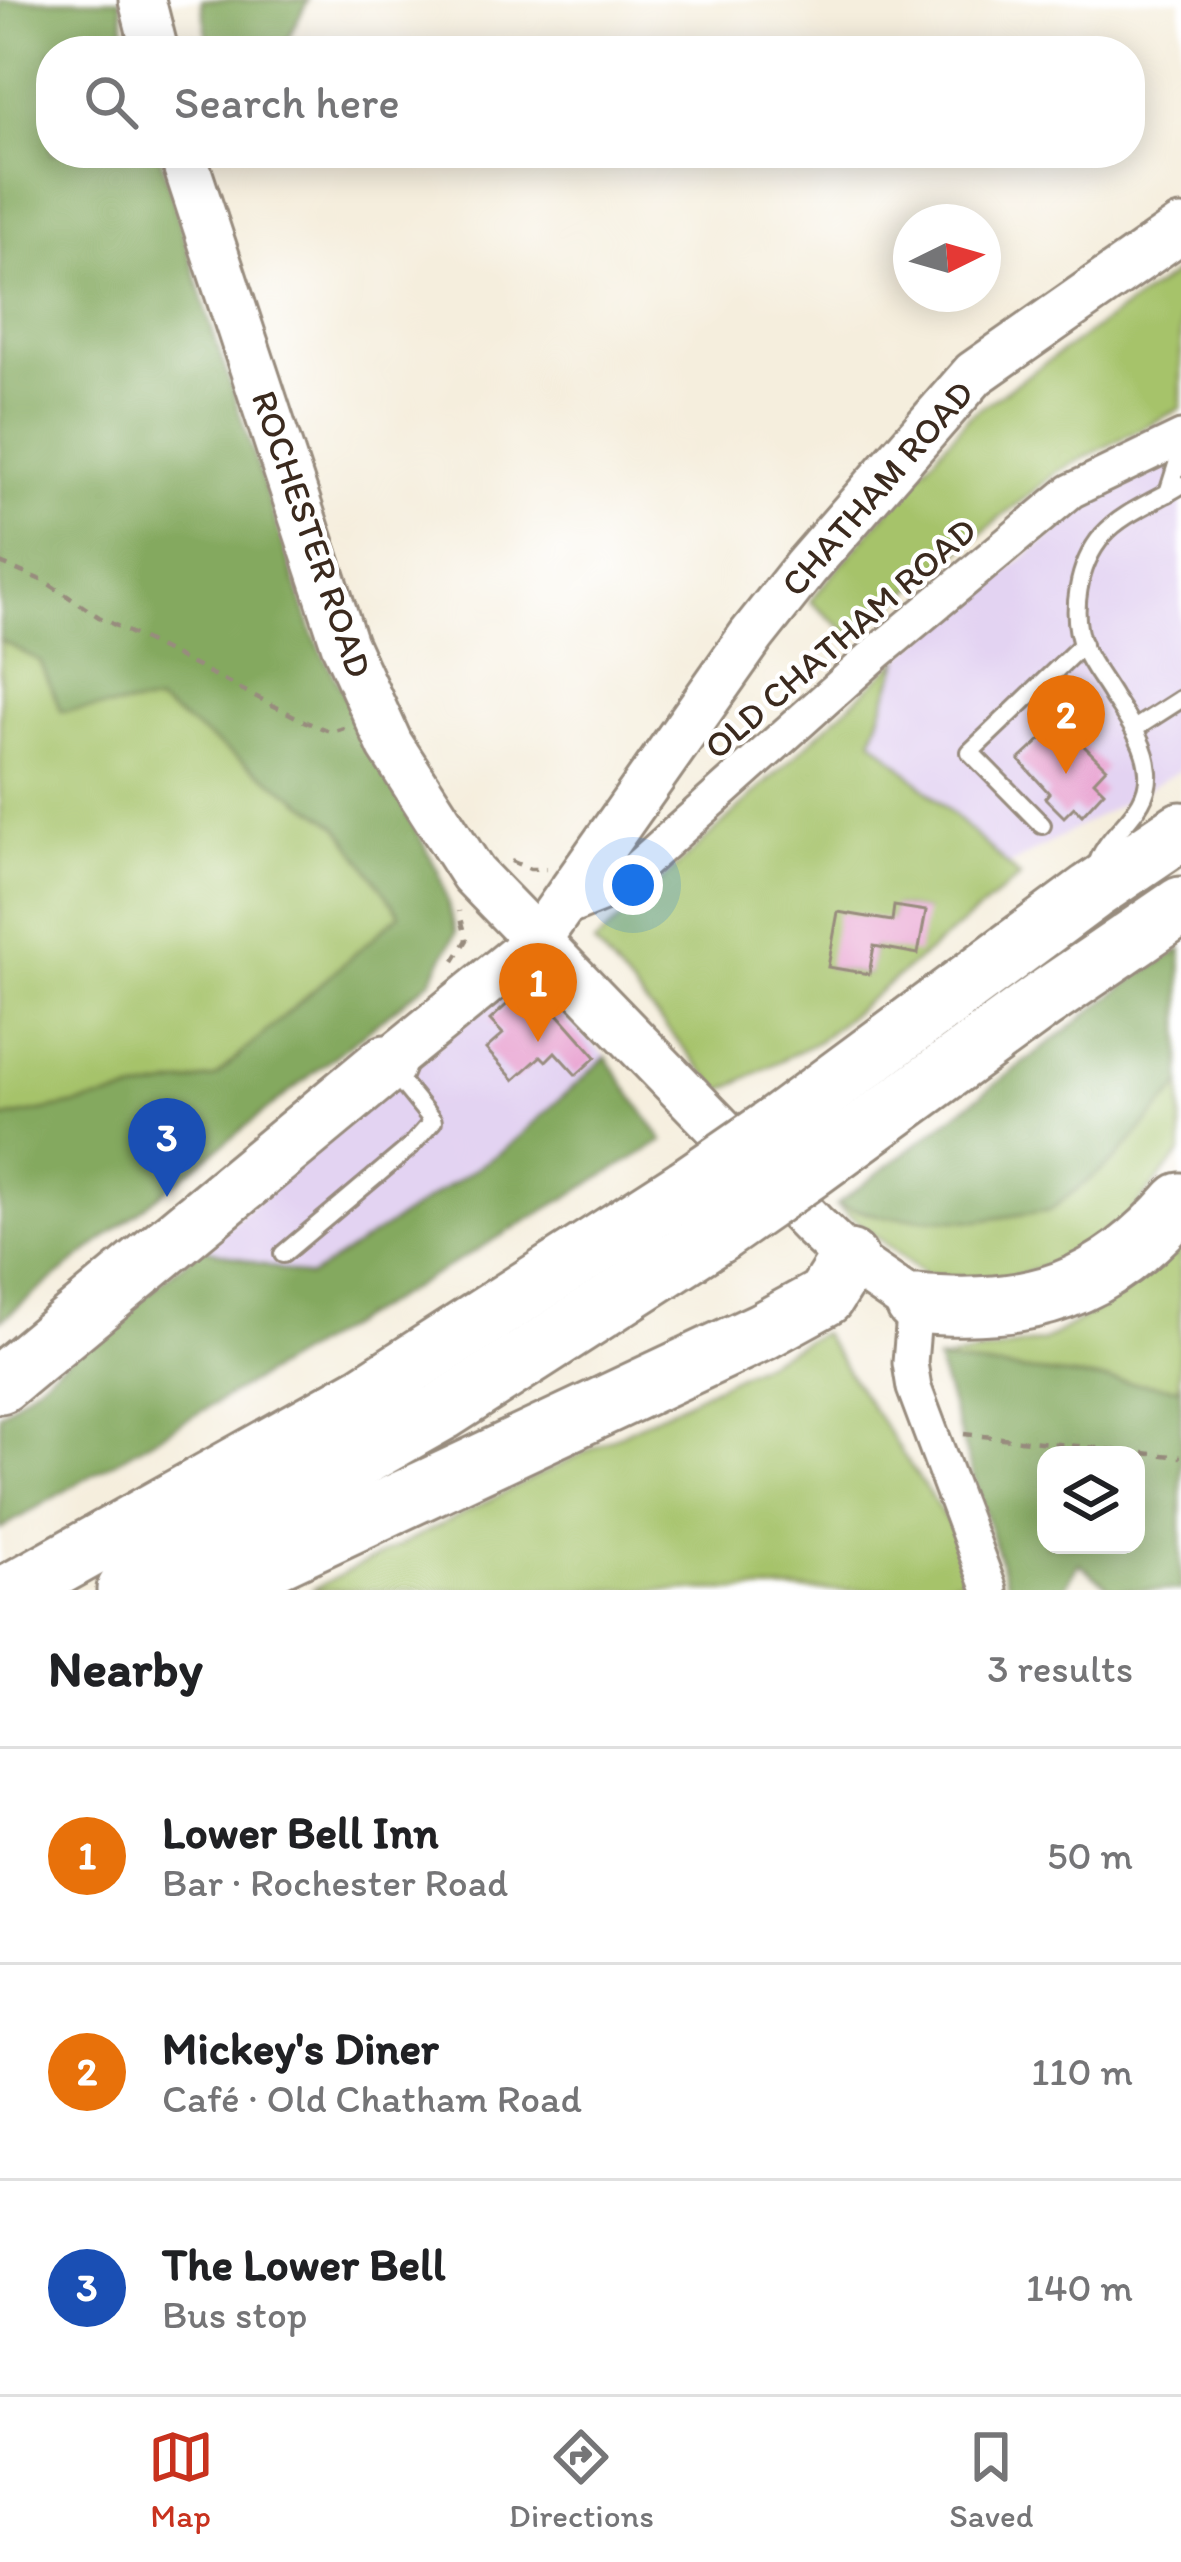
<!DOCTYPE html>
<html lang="en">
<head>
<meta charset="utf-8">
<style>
  :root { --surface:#fff; --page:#f6f6f6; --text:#202124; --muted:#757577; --line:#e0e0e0; --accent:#c8321e }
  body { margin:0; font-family:Itim,sans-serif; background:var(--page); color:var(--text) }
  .controls { position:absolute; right:36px; bottom:36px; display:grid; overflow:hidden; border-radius:24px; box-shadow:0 6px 30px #0003 }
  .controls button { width:108px; height:108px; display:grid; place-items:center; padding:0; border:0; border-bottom:3px solid var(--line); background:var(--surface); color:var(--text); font:60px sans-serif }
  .compass { position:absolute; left:893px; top:204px; width:108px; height:108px; border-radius:50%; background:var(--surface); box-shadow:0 6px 30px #0003; rotate:85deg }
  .you { position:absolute; left:633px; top:885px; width:42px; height:42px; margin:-30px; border:9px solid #fff; border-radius:50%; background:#1a73e8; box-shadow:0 0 0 18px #1a73e833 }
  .badge { display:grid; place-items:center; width:78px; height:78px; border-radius:50%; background:var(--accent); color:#fff; font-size:39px; font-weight:700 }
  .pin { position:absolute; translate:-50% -99px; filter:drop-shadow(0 3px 6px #0008) }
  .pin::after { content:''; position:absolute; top:63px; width:42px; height:36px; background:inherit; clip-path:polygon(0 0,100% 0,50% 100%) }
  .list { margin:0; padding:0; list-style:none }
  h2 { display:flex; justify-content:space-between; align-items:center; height:156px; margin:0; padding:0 48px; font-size:51px }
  h2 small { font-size:39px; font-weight:400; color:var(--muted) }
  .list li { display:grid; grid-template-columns:78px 1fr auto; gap:36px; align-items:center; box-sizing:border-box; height:216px; padding:0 48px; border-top:3px solid var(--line) }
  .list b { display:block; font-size:45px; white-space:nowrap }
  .list p { margin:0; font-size:39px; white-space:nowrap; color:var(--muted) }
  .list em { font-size:39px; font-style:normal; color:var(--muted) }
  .icon { flex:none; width:66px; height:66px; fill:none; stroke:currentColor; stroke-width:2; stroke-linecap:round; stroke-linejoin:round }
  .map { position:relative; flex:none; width:1181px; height:1590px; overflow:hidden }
  .search { position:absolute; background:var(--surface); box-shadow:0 6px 30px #0003; left:36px; right:36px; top:36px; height:132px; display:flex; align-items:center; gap:30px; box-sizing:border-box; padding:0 42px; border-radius:48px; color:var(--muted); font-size:45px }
  .sheet { height:804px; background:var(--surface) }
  nav { display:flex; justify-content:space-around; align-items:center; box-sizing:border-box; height:168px; border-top:3px solid var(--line); background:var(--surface); font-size:33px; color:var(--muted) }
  nav a { display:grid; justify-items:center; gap:6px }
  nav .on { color:var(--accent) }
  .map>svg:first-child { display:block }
</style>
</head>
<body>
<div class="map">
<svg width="1181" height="1590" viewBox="0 0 1181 1590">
  <rect width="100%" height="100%" fill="#fff"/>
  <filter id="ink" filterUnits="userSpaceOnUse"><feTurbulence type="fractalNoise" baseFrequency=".00833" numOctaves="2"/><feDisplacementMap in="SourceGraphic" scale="24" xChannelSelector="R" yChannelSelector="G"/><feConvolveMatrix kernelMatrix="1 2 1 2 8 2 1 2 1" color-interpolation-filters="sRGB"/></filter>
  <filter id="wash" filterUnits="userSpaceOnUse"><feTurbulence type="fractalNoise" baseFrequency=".004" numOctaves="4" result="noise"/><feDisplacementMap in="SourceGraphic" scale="48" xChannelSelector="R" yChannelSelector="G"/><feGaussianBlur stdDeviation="2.7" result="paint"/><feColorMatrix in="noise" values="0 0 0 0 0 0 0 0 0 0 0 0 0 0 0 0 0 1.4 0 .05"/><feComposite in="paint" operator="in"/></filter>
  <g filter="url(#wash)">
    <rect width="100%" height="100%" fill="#f5eedd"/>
    <g fill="#e3d3f2">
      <path d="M1181 459V770L1008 866 872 739 900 658 1096 499Z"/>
      <path d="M523 973 606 1057 504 1150 309 1277 202 1248Z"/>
    </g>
    <g fill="#a6c36a" stroke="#707644" stroke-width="3" fill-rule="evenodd">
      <path d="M1181 269V408L1057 472 853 637 810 601 970 415Z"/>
      <path d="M0 640 40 661 61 710 158 703 338 826 401 914 215 1077 0 1119Z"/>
      <path d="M900 658 872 739 1020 877 817 1042 721 1091 594 944ZM895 906 925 911 874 946 868 974 829 967 892 921Z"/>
      <path d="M1181 1085V1153L1126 1219 1070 1257 1004 1281 925 1275 836 1205 885 1217Z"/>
      <path d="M1181 1230 1179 1388 937 1361 1044 1341 1121 1296Z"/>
      <path d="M822 1333 958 1537 965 1578 921 1590H311Z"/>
    </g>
    <g fill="#84a95e" stroke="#606a3e" stroke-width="3" fill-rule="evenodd">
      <path d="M0 0H120L128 51H51V153H159L212 329 313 635 439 873 456 933 431 980 0 1321V1119L215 1077 400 914 338 826 158 703 61 711 40 661 0 640Z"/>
      <path d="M201 0H308L282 51H210Z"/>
      <path d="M1181 949V1085L1114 1161 1050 1210 978 1221 885 1217 836 1205 1135 978Z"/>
      <path d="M606 1057 663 1141 0 1529V1414L202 1248 309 1277 504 1150Z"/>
      <path d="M937 1361 1179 1388 1181 1385V1590H1112L1079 1563 1063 1590H1009ZM1046 1455H1136V1545H1046Z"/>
    </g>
    <g id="blocks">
      <g fill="#eaa9d4">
        <path d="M1060 722 1106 768 1094 781 1104 791 1082 815 1074 807 1064 817 1045 798 1049 793 1019 760Z"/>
        <path d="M894 906 926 911 918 954 874 946 869 974 828 967 838 912 892 921Z"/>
        <path d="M543 997 596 1057 576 1075 555 1052 546 1061 541 1056 514 1080 486 1049 503 1034 490 1020 512 1000 524 1014Z"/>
      </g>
    </g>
  </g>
  <g filter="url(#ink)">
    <use href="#blocks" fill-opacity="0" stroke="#988c7e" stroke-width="3"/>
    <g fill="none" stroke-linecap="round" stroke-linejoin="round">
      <g stroke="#988c7e" stroke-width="22">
        <g id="lane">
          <path d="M1168 493 1181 452"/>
          <path d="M1134 729 1181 699"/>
          <path d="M1042 825 970 752 1083 644"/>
          <path d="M1096 868C1105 831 1151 813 1148 772 1146 743 1128 720 1113 697 1104 681 1091 666 1084 649 1069 614 1078 564 1103 535 1122 513 1156 501 1181 485"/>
          <path d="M283 1254 410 1147 433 1121 393 1072"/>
        </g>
      </g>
      <g stroke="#988c7e" stroke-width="39">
        <g id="street">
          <path d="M561 911 611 891 879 651 1071 491 1181 438"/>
          <path d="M915 1304 910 1363 914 1388 990 1590"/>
        </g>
      </g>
      <g stroke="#988c7e" stroke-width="51">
        <g id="secondary">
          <path d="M142 0 155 51"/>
          <path d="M182 153 344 644 390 745 473 874 813 1225 849 1259 915 1304"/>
          <path d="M386 1064 536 942 752 635 806 567 974 374 1181 229"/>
        </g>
      </g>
      <g stroke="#988c7e" stroke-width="63">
        <g id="highway">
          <path d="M774 1127 1091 892 1181 831"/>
          <path d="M807 1172 1042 1001 1181 906"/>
          <path d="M915 1304C1031 1314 1103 1292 1181 1202"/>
          <path d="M0 1384 386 1064"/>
          <path d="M15 1590 365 1394 687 1187"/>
          <path d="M126 1590 443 1411 718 1234"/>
          <path d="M211 1590 763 1331 825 1297 849 1259"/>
        </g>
      </g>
      <g stroke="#988c7e" stroke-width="4.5" stroke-dasharray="9 9" stroke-linecap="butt">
        <path d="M0 563 46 582 99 617 306 722 332 732 344 728"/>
        <path d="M511 861 530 869H546"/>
        <path d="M454 961 467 940 459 911"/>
        <path d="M964 1434 1181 1457"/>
      </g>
      <use href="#lane" stroke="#fff" stroke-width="16"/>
      <use href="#street" stroke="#fff" stroke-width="33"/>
      <use href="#secondary" stroke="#fff" stroke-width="45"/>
      <use href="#highway" stroke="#fff" stroke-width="57"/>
      <g stroke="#988c7e" stroke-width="63" stroke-linecap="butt">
        <g id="highway-bridge">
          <path d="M687 1187 774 1127"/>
          <path d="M718 1234 807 1172"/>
        </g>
      </g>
      <use href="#highway-bridge" stroke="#fff" stroke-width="57"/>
    </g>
  </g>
  <g text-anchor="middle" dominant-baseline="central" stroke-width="9" stroke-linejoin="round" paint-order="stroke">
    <g font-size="36" fill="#3b2a1e" stroke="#fff">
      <text transform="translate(877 488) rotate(-49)">CHATHAM ROAD</text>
      <text transform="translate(312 534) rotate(71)">ROCHESTER ROAD</text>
      <text transform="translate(840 638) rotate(-41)">OLD CHATHAM ROAD</text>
    </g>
  </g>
</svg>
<div class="controls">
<button><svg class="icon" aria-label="layers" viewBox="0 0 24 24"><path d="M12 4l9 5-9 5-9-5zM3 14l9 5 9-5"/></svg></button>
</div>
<svg class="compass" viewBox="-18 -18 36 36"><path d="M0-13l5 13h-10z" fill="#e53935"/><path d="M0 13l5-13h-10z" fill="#757577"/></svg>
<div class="you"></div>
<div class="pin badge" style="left:538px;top:1042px;background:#e8710a">1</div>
<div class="pin badge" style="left:1066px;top:774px;background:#e8710a">2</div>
<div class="pin badge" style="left:167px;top:1197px;background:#1a4fb4">3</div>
<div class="search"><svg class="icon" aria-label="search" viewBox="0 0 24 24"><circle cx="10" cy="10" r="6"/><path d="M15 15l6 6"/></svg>Search here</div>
</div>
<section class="sheet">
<h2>Nearby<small>3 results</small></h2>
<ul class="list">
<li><span class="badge" style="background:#e8710a">1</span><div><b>Lower Bell Inn</b><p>Bar · Rochester Road</p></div><em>50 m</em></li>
<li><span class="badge" style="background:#e8710a">2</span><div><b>Mickey's Diner</b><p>Café · Old Chatham Road</p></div><em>110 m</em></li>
<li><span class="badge" style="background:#1a4fb4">3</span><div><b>The Lower Bell</b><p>Bus stop</p></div><em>140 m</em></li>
</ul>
</section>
<nav>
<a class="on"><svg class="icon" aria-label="map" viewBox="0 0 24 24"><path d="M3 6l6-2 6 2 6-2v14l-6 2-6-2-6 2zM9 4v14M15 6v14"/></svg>Map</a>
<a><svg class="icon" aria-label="directions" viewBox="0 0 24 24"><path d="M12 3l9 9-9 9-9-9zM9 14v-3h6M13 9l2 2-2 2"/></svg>Directions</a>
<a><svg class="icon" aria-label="saved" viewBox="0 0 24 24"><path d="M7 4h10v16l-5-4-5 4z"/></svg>Saved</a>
</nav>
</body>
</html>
